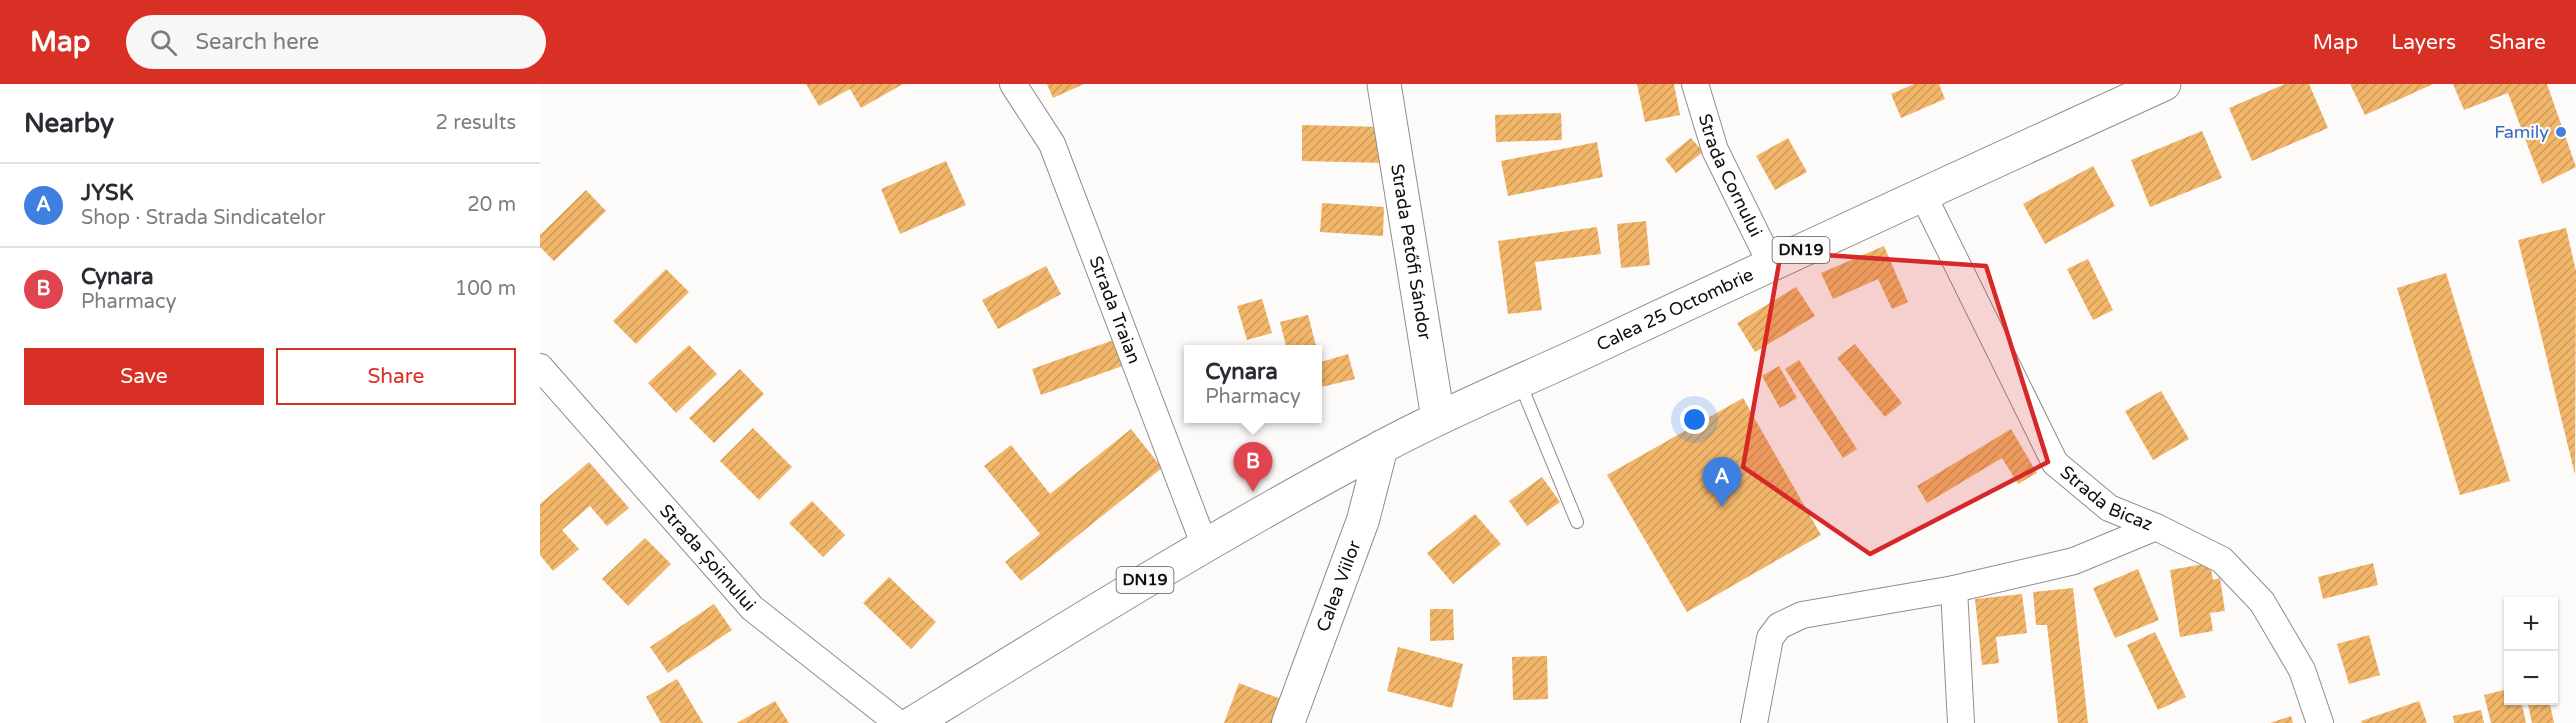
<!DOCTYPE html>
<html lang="en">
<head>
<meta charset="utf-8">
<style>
  :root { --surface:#fff; --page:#f7f7f7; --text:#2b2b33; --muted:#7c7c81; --line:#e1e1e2; --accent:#d93025 }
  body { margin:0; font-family:"Varela Round",sans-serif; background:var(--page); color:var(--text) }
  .controls { position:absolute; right:18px; bottom:18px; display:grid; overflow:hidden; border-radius:0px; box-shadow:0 2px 4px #0004 }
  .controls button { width:54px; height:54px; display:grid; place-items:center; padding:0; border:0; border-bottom:2px solid var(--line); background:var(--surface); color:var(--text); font:30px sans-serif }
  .you { position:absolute; left:1155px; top:336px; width:21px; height:21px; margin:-15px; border:4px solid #fff; border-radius:50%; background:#1a73e8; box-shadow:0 0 0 9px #1a73e833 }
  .badge { display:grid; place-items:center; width:39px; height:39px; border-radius:50%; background:var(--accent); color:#fff; font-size:20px; font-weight:700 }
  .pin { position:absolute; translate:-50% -50px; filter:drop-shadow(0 2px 3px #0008) }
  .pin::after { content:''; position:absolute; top:32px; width:21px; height:18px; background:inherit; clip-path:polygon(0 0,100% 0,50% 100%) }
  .popup { position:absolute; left:644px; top:261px; width:138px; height:78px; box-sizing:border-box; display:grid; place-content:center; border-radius:0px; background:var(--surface); filter:drop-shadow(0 2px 4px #0005); font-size:20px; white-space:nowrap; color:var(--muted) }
  .popup b { font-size:22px; color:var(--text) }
  .popup::after { content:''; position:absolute; left:50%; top:100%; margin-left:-12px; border:12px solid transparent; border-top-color:var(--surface) }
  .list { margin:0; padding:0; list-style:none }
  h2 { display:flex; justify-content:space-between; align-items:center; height:78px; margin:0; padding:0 24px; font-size:26px }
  h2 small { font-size:20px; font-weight:400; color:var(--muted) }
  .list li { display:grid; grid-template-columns:39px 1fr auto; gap:18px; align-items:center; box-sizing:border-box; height:84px; padding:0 24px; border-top:2px solid var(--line) }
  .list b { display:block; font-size:22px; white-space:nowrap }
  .list p { margin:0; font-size:20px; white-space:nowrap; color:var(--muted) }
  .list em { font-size:20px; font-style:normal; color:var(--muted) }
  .actions { display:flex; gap:12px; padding:18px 24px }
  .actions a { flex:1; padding:14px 0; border:2px solid var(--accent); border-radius:0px; text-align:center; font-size:21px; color:var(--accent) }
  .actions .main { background:var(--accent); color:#fff }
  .icon { flex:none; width:33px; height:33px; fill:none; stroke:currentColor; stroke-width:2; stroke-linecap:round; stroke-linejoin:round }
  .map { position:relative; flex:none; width:2036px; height:639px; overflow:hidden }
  header { display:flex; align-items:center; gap:36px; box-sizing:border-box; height:84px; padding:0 30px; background:var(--accent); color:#fff }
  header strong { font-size:28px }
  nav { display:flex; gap:33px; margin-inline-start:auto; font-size:21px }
  .search { width:420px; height:54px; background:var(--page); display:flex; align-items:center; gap:15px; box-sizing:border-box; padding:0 21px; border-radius:33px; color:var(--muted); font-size:22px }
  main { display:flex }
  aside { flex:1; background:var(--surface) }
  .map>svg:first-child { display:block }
</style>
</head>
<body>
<header>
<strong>Map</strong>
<div class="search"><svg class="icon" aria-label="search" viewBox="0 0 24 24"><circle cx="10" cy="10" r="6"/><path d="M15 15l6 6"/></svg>Search here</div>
<nav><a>Map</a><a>Layers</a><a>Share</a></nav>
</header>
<main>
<aside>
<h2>Nearby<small>2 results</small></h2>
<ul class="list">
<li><span class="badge" style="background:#3f7fe0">A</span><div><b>JYSK</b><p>Shop · Strada Sindicatelor</p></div><em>20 m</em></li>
<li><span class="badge" style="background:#e0444e">B</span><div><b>Cynara</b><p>Pharmacy</p></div><em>100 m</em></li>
</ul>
<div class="actions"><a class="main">Save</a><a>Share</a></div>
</aside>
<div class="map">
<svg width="2036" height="639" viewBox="0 0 2036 639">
  <defs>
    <pattern id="building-hatch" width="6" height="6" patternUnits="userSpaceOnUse" patternTransform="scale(1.5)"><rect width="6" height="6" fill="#f1b66a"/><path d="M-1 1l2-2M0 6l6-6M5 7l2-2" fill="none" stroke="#ce9b5b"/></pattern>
  </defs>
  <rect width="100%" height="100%" fill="#fdfbf9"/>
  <g fill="url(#building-hatch)">
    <path d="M266 0H363L321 24 310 5 279 22Z"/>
    <path d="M507 0H544L513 14Z"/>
    <path d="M1097 0H1134L1140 31 1105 38Z"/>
    <path d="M1374 0H1399L1405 15 1361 34 1351 10Z"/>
    <path d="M1745 0H1769L1788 44 1712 77 1689 24Z"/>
    <path d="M1810 0H1893L1825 31Z"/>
    <path d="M1913 0H2007L2036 83 2002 100 1968 9 1924 26Z"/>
    <path d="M1021 29 1022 56 956 58 955 31Z"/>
    <path d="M762 41 845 43 844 79 762 77Z"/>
    <path d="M1662 47 1682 94 1610 123 1591 76Z"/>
    <path d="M1151 54 1163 68 1136 89 1125 75Z"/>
    <path d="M1248 54 1267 88 1235 106 1216 72Z"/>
    <path d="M1057 58 1063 93 968 112 961 77Z"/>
    <path d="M406 77 426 121 360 150 341 105Z"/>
    <path d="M1553 82 1575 122 1505 160 1483 120Z"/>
    <path d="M46 106 66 127 14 177 0 163V151Z"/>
    <path d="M782 119 844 123 843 152 780 148Z"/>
    <path d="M1106 137 1110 181 1081 184 1077 140Z"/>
    <path d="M1057 143 1061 170 995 178 1002 226 968 230 958 157Z"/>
    <path d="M2026 144 2036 187 2035 391 1978 156Z"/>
    <path d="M1344 162 1368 218 1352 225 1338 195 1293 215 1281 189Z"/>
    <path d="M1548 175 1573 226 1553 236 1527 185Z"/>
    <path d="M506 182 521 210 458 245 442 216Z"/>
    <path d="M126 185 149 208 96 260 73 237Z"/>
    <path d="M1906 189 1970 397 1920 411 1857 204Z"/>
    <path d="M1256 203 1275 232 1215 268 1197 239Z"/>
    <path d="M722 215 732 249 707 256 697 222Z"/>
    <path d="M768 231 777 266H747L740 238Z"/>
    <path d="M582 253 591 279 501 311 492 285Z"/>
    <path d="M1315 260 1362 319 1345 333 1297 274Z"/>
    <path d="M149 261 177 290 136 329 108 299Z"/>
    <path d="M777 269 781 278 808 270 815 295 777 304Z"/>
    <path d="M1259 276 1317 365 1303 374 1245 285Z"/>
    <path d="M1239 282 1257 314 1240 324 1222 292Z"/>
    <path d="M200 285 224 310 174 359 149 334Z"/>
    <path d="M1621 307 1649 355 1613 376 1585 327Z"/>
    <path d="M1203 314 1281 451 1147 528 1067 391Z"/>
    <path d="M213 344 252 383 219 416 180 377Z"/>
    <path d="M591 345 622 384 481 497 465 478 500 450 444 382 471 361 510 410Z"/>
    <path d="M1471 345 1497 389 1478 400 1462 374 1387 419 1377 402Z"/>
    <path d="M49 378 89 424 67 442 50 422 22 446 39 465 13 487 0 471V420Z"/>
    <path d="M1002 393 1020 418 987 442 969 417Z"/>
    <path d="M272 417 305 451 283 473 249 439Z"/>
    <path d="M935 430 961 460 913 500 887 469Z"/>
    <path d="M105 454 131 480 88 522 62 495Z"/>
    <path d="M1670 479 1673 496 1680 494 1685 527 1670 529 1673 547 1640 553 1630 486Z"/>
    <path d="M1833 479 1838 501 1783 515 1778 493Z"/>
    <path d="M1598 485 1619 536 1575 554 1553 504Z"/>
    <path d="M349 493 396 538 371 565 323 519Z"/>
    <path d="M1533 504 1548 639H1518L1507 541H1496L1493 508Z"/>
    <path d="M1482 510 1487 549 1456 553 1459 579 1442 581 1435 515Z"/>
    <path d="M174 520 192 546 128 589 110 563Z"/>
    <path d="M890 525H913L914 556 890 557Z"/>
    <path d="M1615 548 1646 613 1618 626 1587 561Z"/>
    <path d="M1829 551 1840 591 1809 600 1797 560Z"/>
    <path d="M858 563 923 580 912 624 847 607Z"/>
    <path d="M1007 572 1008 615 973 616 972 573Z"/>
    <path d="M137 595 163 639H121L106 613Z"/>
    <path d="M699 599 746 617 738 639H684Z"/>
    <path d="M1968 605V616H1981L1986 639H1951L1944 611Z"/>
    <path d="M2009 616 2014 639H1992L1988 620Z"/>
    <path d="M235 617 249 639H197Z"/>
    <path d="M1879 617 1887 639H1822L1821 637Z"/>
    <path d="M1941 626 1944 639H1914L1913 632Z"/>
    <path d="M1751 632 1753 639H1730Z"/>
  </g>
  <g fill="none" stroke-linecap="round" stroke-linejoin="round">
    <g stroke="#908e8b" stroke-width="14">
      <path id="service" d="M980 299 1037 438"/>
    </g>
    <g stroke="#908e8b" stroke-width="28">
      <g id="minor">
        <path id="s1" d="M473 0 512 60 664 460"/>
        <path id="s2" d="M1155 0 1175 66 1231 180"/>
        <path id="s3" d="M1383 111 1515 379 1569 424 1616 443 1682 476 1722 518 1762 586 1780 639"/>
        <path id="s4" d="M0 283 212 524 358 639"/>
        <path d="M1414 505 1421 639"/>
        <path d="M1214 639 1230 554 1239 542 1262 531 1414 505 1534 477 1616 443"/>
      </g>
    </g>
    <g stroke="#908e8b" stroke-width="34">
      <g id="tertiary">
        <path id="s5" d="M748 639 823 436 842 362"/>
      </g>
    </g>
    <g stroke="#908e8b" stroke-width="35">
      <g id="secondary">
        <path id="s6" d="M844 0 898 334"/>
      </g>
    </g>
    <g stroke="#908e8b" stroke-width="35">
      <g id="primary">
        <path id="s7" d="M373 639C527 544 681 448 842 363 910 326 983 297 1053 264 1243 174 1434 87 1624 0"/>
      </g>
    </g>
    <use href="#service" stroke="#fff" stroke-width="12"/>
    <use href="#minor" stroke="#fff" stroke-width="26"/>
    <use href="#tertiary" stroke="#fff" stroke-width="32"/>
    <use href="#secondary" stroke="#fff" stroke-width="33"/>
    <use href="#primary" stroke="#fff" stroke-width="33"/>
  </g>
  <path fill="#d62828" fill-opacity="0.2" stroke="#d62828" stroke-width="4.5" stroke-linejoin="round" d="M1241 168 1446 182 1508 378 1330 470 1203 383Z"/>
  <circle fill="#3f7fe0" stroke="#fdfbf9" stroke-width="2" cx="2021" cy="48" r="6"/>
  <g text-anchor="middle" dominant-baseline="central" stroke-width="4.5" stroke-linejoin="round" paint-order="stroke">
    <g fill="#fdfbf9" stroke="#575654" stroke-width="1.5">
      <rect x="1232.5" y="153" width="57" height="26" rx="4.5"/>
      <rect x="576.5" y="483" width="57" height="26" rx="4.5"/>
    </g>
    <g font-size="16" font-weight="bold" fill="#100f0e">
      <text x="1261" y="166">DN19</text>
      <text x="605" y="496">DN19</text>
    </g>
    <g font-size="18" fill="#366cbe" stroke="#fdfbf9" text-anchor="end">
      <text x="2009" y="48">Family</text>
    </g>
    <g font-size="18" fill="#100f0e" stroke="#fdfbf9">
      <text stroke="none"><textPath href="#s2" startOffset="98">Strada Cornului</textPath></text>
      <text stroke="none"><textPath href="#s6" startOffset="170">Strada Petőfi Sándor</textPath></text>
      <text stroke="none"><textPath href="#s7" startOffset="868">Calea 25 Octombrie</textPath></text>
      <text stroke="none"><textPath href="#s1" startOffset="249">Strada Traian</textPath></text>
      <text stroke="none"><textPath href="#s3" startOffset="362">Strada Bicaz</textPath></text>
      <text stroke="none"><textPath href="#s4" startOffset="254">Strada Șoimului</textPath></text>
      <text stroke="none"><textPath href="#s5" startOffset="146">Calea Viilor</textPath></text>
    </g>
  </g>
</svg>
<div class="controls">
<button>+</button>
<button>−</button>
</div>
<div class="you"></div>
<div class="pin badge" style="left:1182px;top:423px;background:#3f7fe0">A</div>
<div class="pin badge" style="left:713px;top:408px;background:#e0444e">B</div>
<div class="popup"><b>Cynara</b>Pharmacy</div>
</div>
</main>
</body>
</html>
